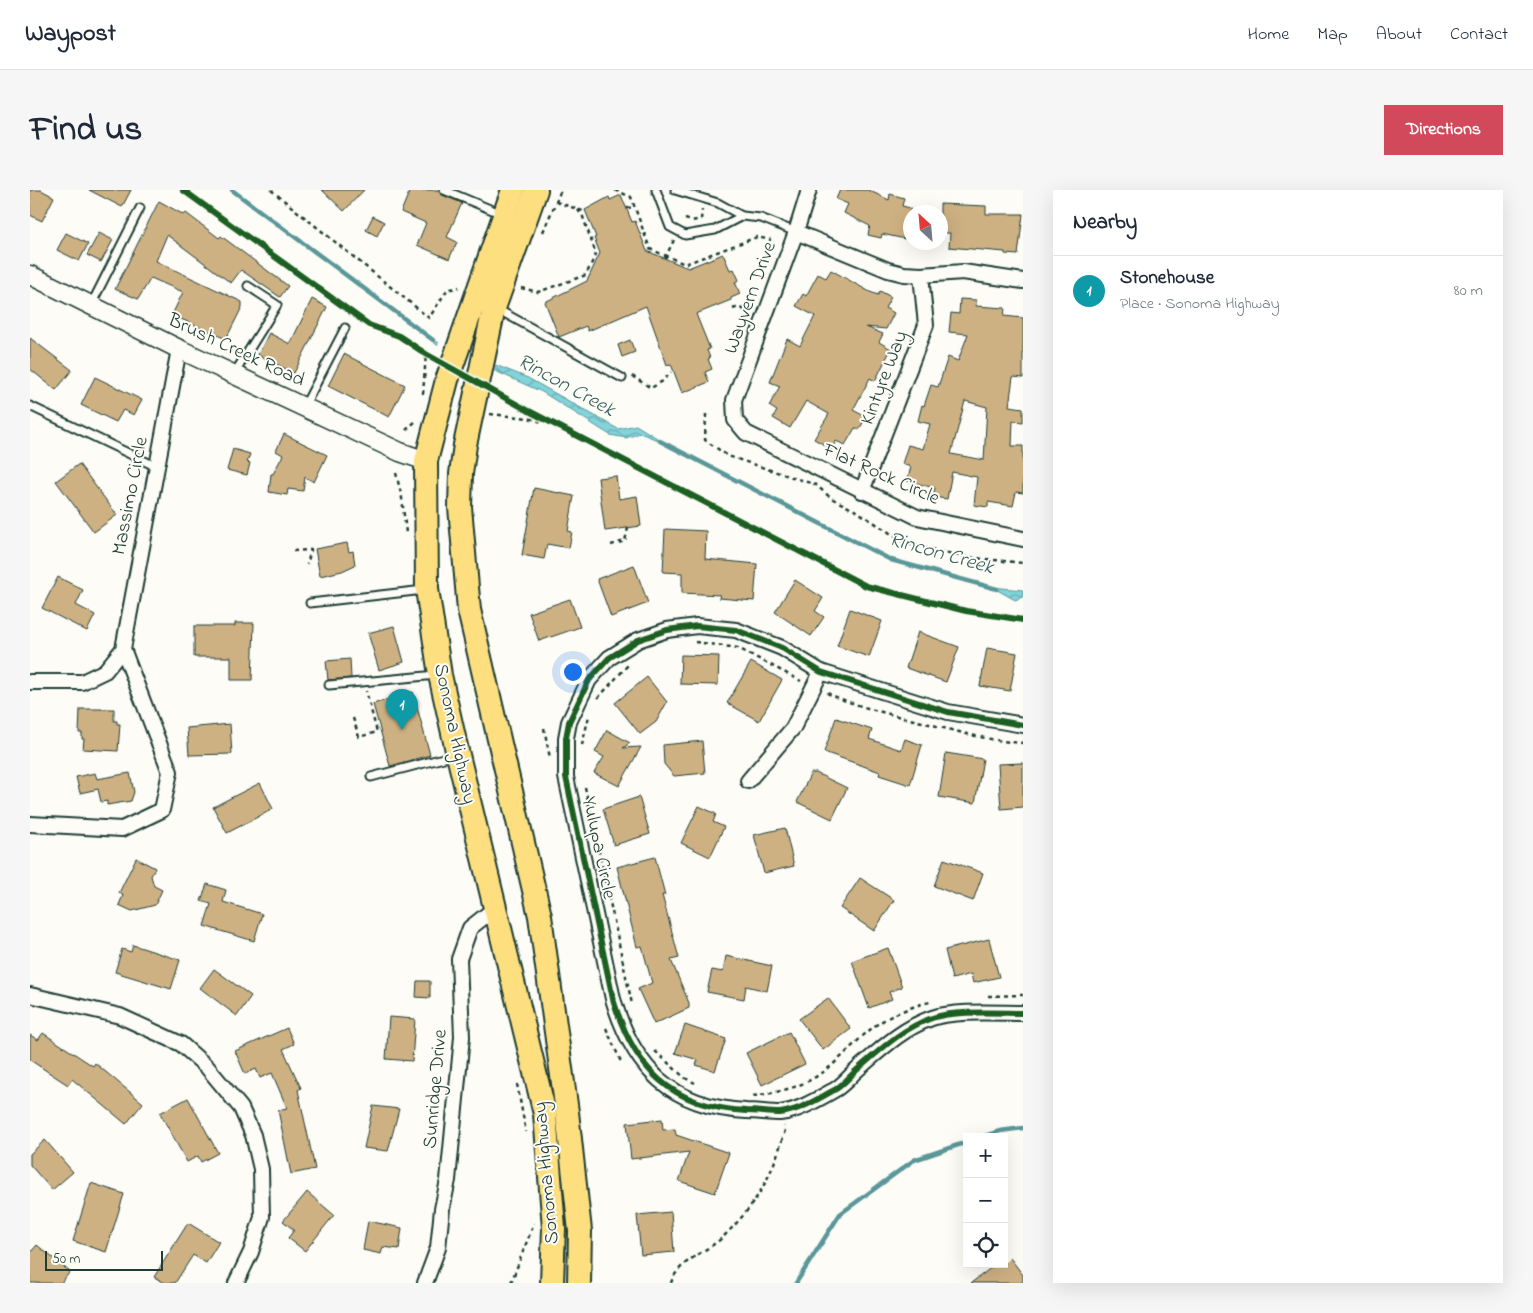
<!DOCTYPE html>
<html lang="en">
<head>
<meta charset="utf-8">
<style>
  :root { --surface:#fff; --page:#f6f6f7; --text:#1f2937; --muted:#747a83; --line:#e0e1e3; --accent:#d1495b }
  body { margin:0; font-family:"Indie Flower",sans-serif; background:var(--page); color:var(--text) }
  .controls { position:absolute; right:15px; bottom:15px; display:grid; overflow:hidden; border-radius:0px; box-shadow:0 5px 20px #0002 }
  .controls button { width:45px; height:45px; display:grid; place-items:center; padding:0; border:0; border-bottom:1px solid var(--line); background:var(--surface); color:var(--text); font:25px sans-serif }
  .compass { position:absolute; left:873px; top:15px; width:45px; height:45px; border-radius:50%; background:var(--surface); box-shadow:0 5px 20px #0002; rotate:334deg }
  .scale { position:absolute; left:15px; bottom:12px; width:118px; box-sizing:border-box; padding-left:5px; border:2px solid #1f3d34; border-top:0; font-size:14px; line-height:18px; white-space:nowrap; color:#1f3d34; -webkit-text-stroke:4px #fdfcf7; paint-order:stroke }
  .you { position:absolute; left:542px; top:481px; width:18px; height:18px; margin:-12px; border:4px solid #fff; border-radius:50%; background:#1a73e8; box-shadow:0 0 0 8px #1a73e833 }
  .badge { display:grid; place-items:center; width:32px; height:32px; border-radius:50%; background:var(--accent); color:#fff; font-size:16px; font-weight:700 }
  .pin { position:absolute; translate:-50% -41px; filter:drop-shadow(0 1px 2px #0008) }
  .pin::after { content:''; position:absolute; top:26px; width:18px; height:15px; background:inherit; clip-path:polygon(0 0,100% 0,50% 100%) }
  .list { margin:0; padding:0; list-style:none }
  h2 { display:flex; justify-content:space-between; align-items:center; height:65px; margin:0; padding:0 20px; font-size:21px }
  h2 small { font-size:16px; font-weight:400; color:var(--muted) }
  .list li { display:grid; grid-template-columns:32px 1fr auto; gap:15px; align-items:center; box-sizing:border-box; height:70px; padding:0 20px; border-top:1px solid var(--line) }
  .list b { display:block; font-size:19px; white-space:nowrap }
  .list p { margin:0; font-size:16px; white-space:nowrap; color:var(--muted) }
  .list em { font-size:16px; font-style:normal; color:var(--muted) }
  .icon { flex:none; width:28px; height:28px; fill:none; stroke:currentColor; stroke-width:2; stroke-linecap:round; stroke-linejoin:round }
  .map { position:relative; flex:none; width:993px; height:1093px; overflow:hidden; border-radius:0px }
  header { display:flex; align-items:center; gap:30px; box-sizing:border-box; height:70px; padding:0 25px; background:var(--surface); border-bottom:1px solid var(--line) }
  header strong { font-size:24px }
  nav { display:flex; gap:28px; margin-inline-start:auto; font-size:18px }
  .intro { display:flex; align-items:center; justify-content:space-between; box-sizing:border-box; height:120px; padding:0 30px }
  h1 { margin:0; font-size:35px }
  .button { padding:12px 22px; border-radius:0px; background:var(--accent); color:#fff; font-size:18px; font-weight:700 }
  main { display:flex; gap:30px; padding:0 30px }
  aside { flex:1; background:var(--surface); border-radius:0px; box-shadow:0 5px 20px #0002 }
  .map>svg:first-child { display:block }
</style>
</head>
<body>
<header>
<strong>Waypost</strong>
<nav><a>Home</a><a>Map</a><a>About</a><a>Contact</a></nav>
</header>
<div class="intro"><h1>Find us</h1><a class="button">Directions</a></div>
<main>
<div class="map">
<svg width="993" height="1093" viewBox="0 0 993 1093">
  <defs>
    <pattern id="water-waves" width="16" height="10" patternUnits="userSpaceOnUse" patternTransform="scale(1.25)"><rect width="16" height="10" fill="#82d3da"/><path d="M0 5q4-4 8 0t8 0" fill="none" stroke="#6aacb2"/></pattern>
  </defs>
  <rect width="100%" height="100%" fill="#fdfcf7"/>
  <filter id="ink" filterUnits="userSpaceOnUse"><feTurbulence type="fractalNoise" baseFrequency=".02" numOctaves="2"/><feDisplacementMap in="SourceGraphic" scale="10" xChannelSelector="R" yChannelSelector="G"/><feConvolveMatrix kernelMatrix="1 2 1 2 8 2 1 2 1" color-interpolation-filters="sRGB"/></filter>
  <g filter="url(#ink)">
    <g fill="url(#water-waves)" stroke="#5a9798">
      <path d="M400 149 498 188 588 239 606 235 635 253 610 243 596 248 580 245 512 202 407 155Z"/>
      <path d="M962 397 993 400V407L985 410Z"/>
    </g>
    <path fill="#fdfcf7" d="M410 150 466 172 464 182 407 158Z"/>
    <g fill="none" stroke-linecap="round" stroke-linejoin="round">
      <g stroke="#5a9798" stroke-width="4.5">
        <path d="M202 0 403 150"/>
        <path d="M630 251 861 370 967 399"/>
        <path d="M952 947 970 941 993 938"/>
        <path d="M766 1093 810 1024 884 970 937 952"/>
      </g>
    </g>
    <g fill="#ceb183" stroke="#1f3d34" fill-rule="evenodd">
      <path d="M0 0H11L24 7 12 31 0 25Z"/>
      <path d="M59 0H101L92 17Z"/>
      <path d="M292 0H334L314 21Z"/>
      <path d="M380 0H409L412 5 432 13 417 47 427 52 419 69 387 55 396 33 371 22Z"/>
      <path d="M810 0H838L859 10 860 4 874 8 872 16 880 18V50L852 44 851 48 838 45 840 36 814 23 818 14 806 9Z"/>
      <path d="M591 5 602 32 605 31 617 61 658 78 693 64 700 80 704 79 709 90 705 92 710 104 701 108V110L666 124 680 159 677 160 680 168 678 169 682 179 675 182 679 192 652 203 641 174 637 175 616 116 558 141 556 136 529 147 515 112 557 91 570 63 564 48 566 47 555 20 579 7 580 10Z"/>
      <path d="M129 11 154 25 156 23 189 48 191 46 258 96 250 107 211 80 201 93 137 45 126 71 212 112V117L196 149 142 125 153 102 121 88 108 109 85 99Z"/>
      <path d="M910 14 956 16V24H993L988 65 975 64V62L919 57 920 43H910Z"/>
      <path d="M343 26 354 32 347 46 336 40Z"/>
      <path d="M36 43 58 54 49 71 27 60Z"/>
      <path d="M69 43 83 50 71 72 57 65Z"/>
      <path d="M801 80 840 102 848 105 850 101 861 107 855 118 864 123 856 139 836 137 853 144 849 152 861 159 845 191 840 188 823 220 836 227 829 240 825 238 815 255 806 251 802 259 784 249 799 224 776 211 760 238 743 228 747 221 739 216 750 196 740 192 757 149 770 156 785 126 766 116 773 104 776 106 788 84 796 88Z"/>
      <path d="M282 109 297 117 264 183 228 165 239 143 260 154Z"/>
      <path d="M930 109 946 110V116L975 118 974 126 993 128V188L983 187 979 216 993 218V232L983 231 982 256H993V303L986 302 983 316 958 312V317L944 315 947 287 922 282 917 309 903 307 905 298 877 291 881 277 872 274 878 255 893 259 900 234 888 231 892 215 894 216 901 195 908 197 918 167 928 171 938 144 919 142 921 123 929 124ZM935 211 957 217 954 270 921 264Z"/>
      <path d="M0 148 42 180 26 200 0 179Z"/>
      <path d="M600 150 605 162 592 167 588 155Z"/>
      <path d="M314 164 375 195 359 227 298 196Z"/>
      <path d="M65 187 112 210 104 225 93 220 86 232 51 215Z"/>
      <path d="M254 244 297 265 284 292 275 287 273 301 258 299 257 305 239 302 241 284H243L253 265 246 261Z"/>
      <path d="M203 259 220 264 217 272 220 273 217 285 197 280Z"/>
      <path d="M49 274 87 325 64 342 26 291Z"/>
      <path d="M586 286 589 309 607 306 611 336 575 341 568 288Z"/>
      <path d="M504 298 544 306 538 341 542 342 539 358 517 354 514 369 492 365Z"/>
      <path d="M635 339 676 341 675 369 727 374 724 411 689 408 690 405 652 403V383L633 382Z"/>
      <path d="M317 353 319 362 323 361 325 375 312 381 290 386 285 359Z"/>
      <path d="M604 375 618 413 581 427 567 389Z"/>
      <path d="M28 387 53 400 46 415 65 425 57 441 12 418Z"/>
      <path d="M765 390 793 408 785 421 794 427 781 446 745 422Z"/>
      <path d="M540 409 550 437 509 451 499 423Z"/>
      <path d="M820 419 852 431 839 467 807 456Z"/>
      <path d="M205 433H224L222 490H201V467H164V436H205Z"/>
      <path d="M364 436 374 472 349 480 338 443Z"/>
      <path d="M888 442 929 457 916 492 876 478Z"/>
      <path d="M957 458 987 463 980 501 950 496Z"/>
      <path d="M651 465 689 466 688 495 650 494Z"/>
      <path d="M320 469 321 488 298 490 296 471Z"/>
      <path d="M721 472 752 490 729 531 697 513Z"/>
      <path d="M617 487 637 512 626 532 610 544 585 513Z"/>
      <path d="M383 502 400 565 360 576 343 514Z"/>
      <path d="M50 519H84V531H87V534H90L88 561 53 559 54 549H52V543H49Z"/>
      <path d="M806 528 842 540 839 549 871 560 875 549 892 555 880 595 849 585 850 582 794 562Z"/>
      <path d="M200 534 202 564 159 565 157 538Z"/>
      <path d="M577 540 600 553 593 558 611 557 589 596 564 583 574 567 565 562Z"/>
      <path d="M672 551 675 583 644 586 634 574 633 555Z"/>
      <path d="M916 563 953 569 945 613 909 607Z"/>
      <path d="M993 573V617L971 619 968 574Z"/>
      <path d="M65 583 67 589 100 583 104 602 101 611 77 615V611L71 612 68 599 50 603 46 587Z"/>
      <path d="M781 583H786L817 598 802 629 767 612Z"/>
      <path d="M230 593 243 619 197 643 183 617Z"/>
      <path d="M609 607 620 644 584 655 573 619Z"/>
      <path d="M669 616 686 624 683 632 694 637 680 667 651 653Z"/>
      <path d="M755 638 764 676 734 683 724 645Z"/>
      <path d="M625 667 635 705H632L649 768 641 770 659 813V818L624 834 608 799 622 793 612 756 607 757 587 677Z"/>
      <path d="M106 668 125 678 121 686 124 696 132 700 125 715 102 721 89 715 93 705 89 703Z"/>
      <path d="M914 669 953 683 943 711 904 696Z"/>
      <path d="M830 688 864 710 844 741 810 718Z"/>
      <path d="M177 694 196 700 193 712 232 724 224 751 174 736 181 714 171 711Z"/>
      <path d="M959 749 969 787 943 793 941 784 922 789 915 760Z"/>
      <path d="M103 755 150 770 141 799 85 782 92 759 101 762Z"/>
      <path d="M858 758 872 797 859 802 862 809 839 818 822 771Z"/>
      <path d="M696 766 742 776 737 801 716 796 714 809 677 802 682 780 693 782Z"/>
      <path d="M184 779 221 806 207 826 170 798Z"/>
      <path d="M387 791H400V808L386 807Z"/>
      <path d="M798 808 821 839 793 860 769 829Z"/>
      <path d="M359 827 385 829 382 871 356 869Z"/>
      <path d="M655 835 696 849 685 881 666 875 668 870 645 863Z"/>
      <path d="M257 838 264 854 253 859 271 898 268 900 285 979 261 984 248 920 257 918 242 883 230 888 226 879 215 884 205 861Z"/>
      <path d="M759 842 775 874 732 895 716 863Z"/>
      <path d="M13 843 63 876 65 873 113 913 96 934 42 889 38 895 0 870V845L8 850Z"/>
      <path d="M158 908 188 963 171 972 168 966 157 972 130 923Z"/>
      <path d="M343 916 369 919 358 961 334 958Z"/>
      <path d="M632 929 633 940 645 939 646 945 699 963 685 1003 649 991 659 962 601 969 597 933Z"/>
      <path d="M15 950 43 982 22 1000 0 975V964Z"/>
      <path d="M61 993 94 1004 76 1062 43 1051Z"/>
      <path d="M277 1002 304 1025 275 1061 258 1048 264 1040 253 1031Z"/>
      <path d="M641 1022 644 1062 611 1065 607 1025Z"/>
      <path d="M338 1031 372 1038 369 1059 353 1057 351 1064 333 1060Z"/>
      <path d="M158 1033 189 1052 176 1073 163 1065 145 1093H135L124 1087Z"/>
      <path d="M7 1055 40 1082 31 1093H0V1063Z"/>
      <path d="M980 1068 993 1085V1093H941L966 1074H974Z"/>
    </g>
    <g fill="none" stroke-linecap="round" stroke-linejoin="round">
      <g stroke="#1f3d34" stroke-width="11">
        <g id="service">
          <path d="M414 0 472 24"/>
          <path d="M626 0 640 37 655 45 685 40 712 26 731 28 766 42"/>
          <path d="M645 0 688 13 712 26"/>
          <path d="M61 115 110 18"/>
          <path d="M467 119 592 188"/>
          <path d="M204 184 247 115 218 96"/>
          <path d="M0 216 127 277"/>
          <path d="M274 217 315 138"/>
          <path d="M280 413 394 400"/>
          <path d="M299 495 407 485"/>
          <path d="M341 587 425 565"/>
        </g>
      </g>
      <g stroke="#1f3d34" stroke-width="18">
        <g id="minor">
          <path d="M779 0 766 42 704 210 705 230 716 243 887 327 993 349"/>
          <path d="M766 42 858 80 874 84 891 85 933 82 993 91"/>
          <path d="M832 301 896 135 891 85"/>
          <path d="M0 492H52L75 481 93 459 149 159"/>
          <path d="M993 535 918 522 791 482 752 458 706 440 667 436 637 440 608 450 579 468 559 490 539 532 536 548V587L583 809C604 879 641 917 716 921 727 921 739 923 750 923 769 921 790 908 806 899 814 894 821 885 828 879 851 859 873 838 902 828 925 820 968 823 993 823"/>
          <path d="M718 591 763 538 791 482"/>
          <path d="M0 634 92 639 132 620 140 582 93 459"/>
          <path d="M0 805 90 826 151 854 177 877 211 918 223 945 231 979 232 1027 221 1062 206 1093"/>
          <path d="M395 1093 408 1058 412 1019 418 990 432 847 429 769 440 738 464 719"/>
        </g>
      </g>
      <g stroke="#1f3d34" stroke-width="21">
        <path id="tertiary" d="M0 85 149 159 370 262 396 271"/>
      </g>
      <g stroke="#1f3d34" stroke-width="26">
        <g id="primary">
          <path d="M483 0 417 190 396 271 397 399 410 485 428 565 515 924 524 1038 522 1093"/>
          <path d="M506 0 464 118 435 255 431 284 430 317 439 420 510 726 537 922 550 1041 549 1093"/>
        </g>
      </g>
      <g stroke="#1f3d34" stroke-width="2.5" stroke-dasharray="4 4" stroke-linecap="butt">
        <path d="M241 0 399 128 417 100 429 97"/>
        <path d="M585 0 601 7 620 59 655 74 727 47 741 50"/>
        <path d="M526 12 556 22"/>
        <path d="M597 18 604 17"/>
        <path d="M655 29 662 31 671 29 672 20"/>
        <path d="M513 42 531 0"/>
        <path d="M635 68 644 50"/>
        <path d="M491 98 508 102 556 85 566 64 553 27 548 20"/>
        <path d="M703 119 708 117 715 120"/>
        <path d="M602 186 621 198 633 191 641 182"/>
        <path d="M393 204 396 164 404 170"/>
        <path d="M460 224 498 228 533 238"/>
        <path d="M676 224 675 250 698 266 786 295 801 308 828 322 877 354 936 367 993 373"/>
        <path d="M376 240 386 231"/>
        <path d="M366 283 372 308 376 343"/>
        <path d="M581 355 595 351 598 338"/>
        <path d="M263 361 281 360 277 374"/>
        <path d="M665 452 708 458 771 491"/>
        <path d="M797 503C827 517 859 524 892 532 925 541 958 551 993 553"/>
        <path d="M568 508 598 475"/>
        <path d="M323 528 329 547 347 542 336 501"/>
        <path d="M514 538 520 568"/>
        <path d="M552 555 559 526"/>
        <path d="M555 597 602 814"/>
        <path d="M958 806 993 805"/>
        <path d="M576 838 591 872"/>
        <path d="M625 861 655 888 665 893"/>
        <path d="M487 894 496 942"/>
        <path d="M723 906C744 903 764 899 782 889 805 877 821 855 841 839 853 828 884 815 900 812"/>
        <path d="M481 1093 504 1033"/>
        <path d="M641 1093C648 1071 676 1062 692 1048 727 1014 742 987 755 940L754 936"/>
      </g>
      <use href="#service" stroke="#fdfcf7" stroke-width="7"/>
      <use href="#minor" stroke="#fdfcf7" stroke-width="14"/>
      <use href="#tertiary" stroke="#fdfcf7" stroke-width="18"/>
      <use href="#primary" stroke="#fedf80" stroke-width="22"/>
      <g stroke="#fdfcf7" stroke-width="9">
        <g id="cycleway">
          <path d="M153 0 339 135 369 146 396 164 499 221 836 396 936 421 993 430"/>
          <path d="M993 535 918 522 791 482 752 458 706 440 667 436 637 440 608 450 579 468 559 490 539 532 536 548V587L583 809C604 879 641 917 716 921 727 921 739 923 750 923 769 921 790 908 806 899 814 894 821 885 828 879 851 859 873 838 902 828 925 820 968 823 993 823"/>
        </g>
      </g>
      <use href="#cycleway" stroke="#1b5e20" stroke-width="6"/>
    </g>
  </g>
  <g text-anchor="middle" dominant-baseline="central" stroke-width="4" stroke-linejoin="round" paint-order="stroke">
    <g font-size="20" fill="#1f3d34" stroke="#fdfcf7">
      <text transform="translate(721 108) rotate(-70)">Wayvern Drive</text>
      <text transform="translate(206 161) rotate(25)">Brush Creek Road</text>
      <text transform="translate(855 188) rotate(-69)">Kintyre Way</text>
      <text transform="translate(851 285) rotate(24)">Flat Rock Circle</text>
      <text transform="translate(101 306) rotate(-79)">Massimo Circle</text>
      <text transform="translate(424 544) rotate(78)">Sonoma Highway</text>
      <text transform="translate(568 658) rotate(78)">Yulupa Circle</text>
      <text transform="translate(406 899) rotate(-85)">Sunridge Drive</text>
      <text transform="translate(517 983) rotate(-95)">Sonoma Highway</text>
    </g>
    <g font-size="21" font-style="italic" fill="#38625e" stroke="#fdfcf7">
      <text transform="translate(536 196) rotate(29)">Rincon Creek</text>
      <text transform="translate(911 364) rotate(16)">Rincon Creek</text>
    </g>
  </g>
</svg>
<div class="controls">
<button>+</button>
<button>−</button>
<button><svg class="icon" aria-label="locate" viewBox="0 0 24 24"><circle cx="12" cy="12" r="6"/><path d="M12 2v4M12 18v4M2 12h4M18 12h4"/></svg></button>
</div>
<svg class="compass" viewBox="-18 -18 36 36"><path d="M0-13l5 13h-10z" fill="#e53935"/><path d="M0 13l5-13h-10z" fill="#747a83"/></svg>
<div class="scale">50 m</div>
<div class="you"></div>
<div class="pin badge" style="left:372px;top:540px;background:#0f9aa8">1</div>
</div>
<aside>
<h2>Nearby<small></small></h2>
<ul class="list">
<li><span class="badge" style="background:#0f9aa8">1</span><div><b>Stonehouse</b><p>Place · Sonoma Highway</p></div><em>80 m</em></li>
</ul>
</aside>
</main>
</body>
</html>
